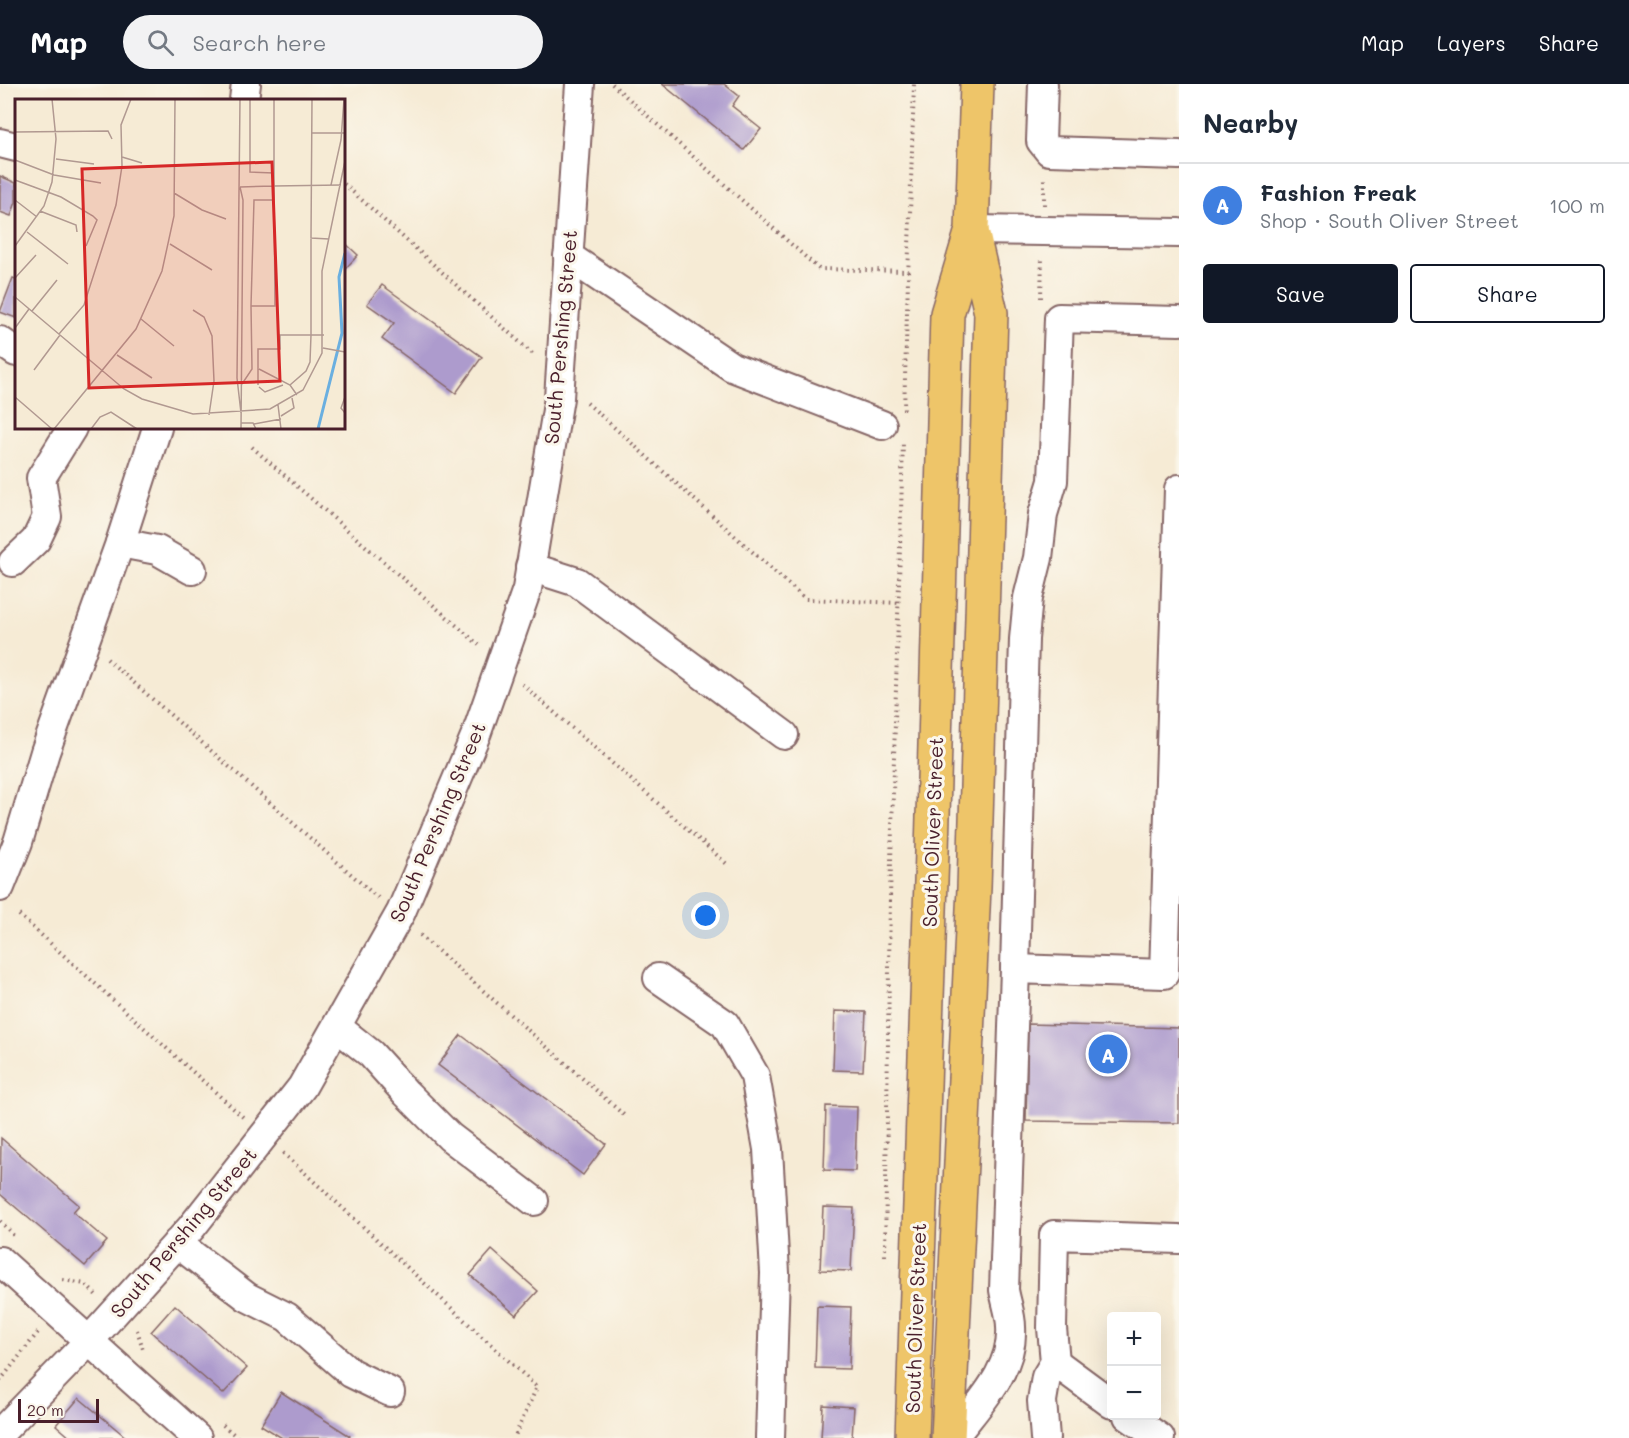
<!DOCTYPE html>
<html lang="en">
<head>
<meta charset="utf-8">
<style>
  :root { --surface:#fff; --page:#f2f2f3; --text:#1f2937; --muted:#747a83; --line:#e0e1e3; --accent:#111827 }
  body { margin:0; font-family:Mali,sans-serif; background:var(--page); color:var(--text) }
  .controls { position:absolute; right:18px; bottom:18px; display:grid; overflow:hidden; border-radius:6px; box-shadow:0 6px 24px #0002 }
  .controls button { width:54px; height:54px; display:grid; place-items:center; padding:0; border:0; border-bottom:2px solid var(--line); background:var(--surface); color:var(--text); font:30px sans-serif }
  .scale { position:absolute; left:18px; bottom:15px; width:81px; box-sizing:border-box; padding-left:6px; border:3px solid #4a1f2b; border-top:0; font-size:16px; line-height:21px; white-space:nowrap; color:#4a1f2b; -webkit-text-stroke:4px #fbf7ec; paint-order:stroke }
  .you { position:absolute; left:706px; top:832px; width:21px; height:21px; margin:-15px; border:4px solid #fff; border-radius:50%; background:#1a73e8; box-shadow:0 0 0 9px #1a73e833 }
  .badge { display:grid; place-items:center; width:39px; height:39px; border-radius:50%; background:var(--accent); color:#fff; font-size:20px; font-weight:700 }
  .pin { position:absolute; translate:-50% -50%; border:3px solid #fff; box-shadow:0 2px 6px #0006 }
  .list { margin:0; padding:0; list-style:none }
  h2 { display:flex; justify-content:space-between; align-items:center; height:78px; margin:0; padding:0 24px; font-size:26px }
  h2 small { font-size:20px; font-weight:400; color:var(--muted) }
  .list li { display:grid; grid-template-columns:39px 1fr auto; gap:18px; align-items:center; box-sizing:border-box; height:84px; padding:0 24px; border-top:2px solid var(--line) }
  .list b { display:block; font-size:22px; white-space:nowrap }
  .list p { margin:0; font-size:20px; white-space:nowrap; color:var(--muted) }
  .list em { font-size:20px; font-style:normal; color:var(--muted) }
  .actions { display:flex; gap:12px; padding:18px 24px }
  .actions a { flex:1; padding:14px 0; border:2px solid var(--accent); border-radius:6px; text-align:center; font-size:21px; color:var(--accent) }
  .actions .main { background:var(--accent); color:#fff }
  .icon { flex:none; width:33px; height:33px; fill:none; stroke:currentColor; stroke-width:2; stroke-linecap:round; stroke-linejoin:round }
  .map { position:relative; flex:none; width:1179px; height:1354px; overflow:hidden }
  header { display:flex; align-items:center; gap:36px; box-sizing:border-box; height:84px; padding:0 30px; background:var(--accent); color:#fff }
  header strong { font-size:28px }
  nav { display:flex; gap:33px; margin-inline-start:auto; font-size:21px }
  .search { width:420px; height:54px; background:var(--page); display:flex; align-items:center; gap:15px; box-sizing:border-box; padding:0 21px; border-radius:33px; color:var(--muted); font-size:22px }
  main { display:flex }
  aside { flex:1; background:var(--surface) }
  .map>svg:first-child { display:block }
</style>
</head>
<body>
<header>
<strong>Map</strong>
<div class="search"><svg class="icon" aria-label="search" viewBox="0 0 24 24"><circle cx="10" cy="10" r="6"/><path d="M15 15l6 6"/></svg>Search here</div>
<nav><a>Map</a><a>Layers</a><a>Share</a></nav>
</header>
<main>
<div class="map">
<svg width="1179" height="1354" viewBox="0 0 1179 1354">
  <rect width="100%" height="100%" fill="#fbf7ec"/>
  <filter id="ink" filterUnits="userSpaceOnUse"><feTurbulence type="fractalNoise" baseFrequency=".0167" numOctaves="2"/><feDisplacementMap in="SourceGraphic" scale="12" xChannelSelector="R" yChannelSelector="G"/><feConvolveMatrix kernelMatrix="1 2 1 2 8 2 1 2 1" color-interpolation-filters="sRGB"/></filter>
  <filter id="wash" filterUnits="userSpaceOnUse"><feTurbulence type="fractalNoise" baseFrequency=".008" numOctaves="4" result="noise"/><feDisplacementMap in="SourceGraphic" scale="24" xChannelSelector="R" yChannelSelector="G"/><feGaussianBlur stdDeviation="1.35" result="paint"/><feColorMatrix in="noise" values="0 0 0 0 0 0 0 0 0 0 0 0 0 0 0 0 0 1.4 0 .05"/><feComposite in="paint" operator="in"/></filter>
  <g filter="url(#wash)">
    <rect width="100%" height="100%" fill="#f6ebd5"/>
    <g id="blocks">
      <g fill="#ad9bcd">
        <path d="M662 0H724L739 12 732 22 761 45 744 66Z"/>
        <path d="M0 92 16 99V118L11 132 0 128Z"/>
        <path d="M344 158 358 171 344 186Z"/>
        <path d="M13 194 16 195V234L0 228Z"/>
        <path d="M382 201 482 273 456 309 382 255 394 239 367 220Z"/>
        <path d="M835 927 866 928 863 987 833 986Z"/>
        <path d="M1028 940 1179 944V1039L1026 1037Z"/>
        <path d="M461 951 606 1060 583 1091 438 981Z"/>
        <path d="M826 1022 857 1023 855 1087 824 1086Z"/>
        <path d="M1 1054 79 1121 73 1128 107 1157 85 1182 0 1110Z"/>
        <path d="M823 1123 854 1124 851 1187 820 1186Z"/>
        <path d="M492 1166 538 1207 516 1231 470 1191Z"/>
        <path d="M175 1221 247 1284 223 1310 151 1248Z"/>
        <path d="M817 1222 851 1223 849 1285 815 1284Z"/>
        <path d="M281 1308 350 1352 349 1354H282L261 1341Z"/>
        <path d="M79 1314 127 1354H71L56 1341Z"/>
        <path d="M823 1321 854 1323 852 1354H821Z"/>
      </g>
    </g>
  </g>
  <g filter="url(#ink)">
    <use href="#blocks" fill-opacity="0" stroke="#866666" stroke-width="1.5"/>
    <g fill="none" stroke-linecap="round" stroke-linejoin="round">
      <g stroke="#866666" stroke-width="32">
        <g id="minor">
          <path d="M1043 0 1041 57 1049 67 1179 71"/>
          <path d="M244 16 246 0"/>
          <path d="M0 59 16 63"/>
          <path d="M972 146 1179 149"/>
          <path d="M568 172 732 283 882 341"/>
          <path d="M0 257 16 268"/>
          <path d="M120 459 157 466 192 486"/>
          <path d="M13 478 36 456 47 433 41 394 72 344"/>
          <path d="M530 483 577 498 784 651"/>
          <path d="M0 803 18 758 45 668 120 459 157 344"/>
          <path d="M1015 885 1024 555 1028 514 1038 474 1043 430 1053 397 1059 234 1179 237"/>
          <path d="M658 894 725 940 755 992 768 1065 775 1189 770 1354"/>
          <path d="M337 943 371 970 406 1009 450 1053 534 1117"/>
          <path d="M177 1159 247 1213 287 1233 351 1289 390 1308"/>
          <path d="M0 1177 197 1354"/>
          <path d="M1055 1278 1112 1320"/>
          <path d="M1128 1332 1160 1354"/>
          <path d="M0 1349 88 1258 191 1144 302 1003 401 828 477 648 527 505 559 314 580 0"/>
          <path d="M953 1354C977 1321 1014 1287 1011 1243 1011 1231 1006 1218 1004 1206L1015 885 1164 890 1179 405"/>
          <path d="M1045 1354 1042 1317 1046 1293 1055 1278 1052 1244 1054 1151 1179 1155"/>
        </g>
      </g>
      <g stroke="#866666" stroke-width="36">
        <g id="major">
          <path d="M912 1354 932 768 947 230 972 146 977 0"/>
          <path d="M948 1354 974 804 991 229 972 147"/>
        </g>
      </g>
      <g stroke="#866666" stroke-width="4" stroke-dasharray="1.5 4.5" stroke-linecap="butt">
        <path d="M612 0 819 185 908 187"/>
        <path d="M344 100 535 272"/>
        <path d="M1044 121V92"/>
        <path d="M1041 214 1042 173"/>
        <path d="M587 319 805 515 899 519"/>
        <path d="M904 326 914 0"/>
        <path d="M252 363 479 561"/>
        <path d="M107 575 378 814"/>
        <path d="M522 600 727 780"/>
        <path d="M19 831 244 1034"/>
        <path d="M420 851 624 1031"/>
        <path d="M283 1069 537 1303 514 1354"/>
        <path d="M0 1137 14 1152"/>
        <path d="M885 1172 890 813 903 358"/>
        <path d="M63 1196 85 1200 96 1211"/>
        <path d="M137 1246 144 1268"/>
        <path d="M0 1297 39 1247"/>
        <path d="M223 1341 238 1354"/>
      </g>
      <use href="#minor" stroke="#fff" stroke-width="28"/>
      <use href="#major" stroke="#eec569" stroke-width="33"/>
    </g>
  </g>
  <g text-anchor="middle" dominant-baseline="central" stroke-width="6" stroke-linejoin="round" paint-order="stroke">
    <g font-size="20" fill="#4a1f2b" stroke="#fbf7ec">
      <text transform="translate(560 253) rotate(-85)">South Pershing Street</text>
      <text transform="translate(437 738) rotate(-67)">South Pershing Street</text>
      <text transform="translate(932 748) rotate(-88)">South Oliver Street</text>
      <text transform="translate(183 1148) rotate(-50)">South Pershing Street</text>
      <text transform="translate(915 1234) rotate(-88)">South Oliver Street</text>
    </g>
  </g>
  <g transform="translate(15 15)">
    <rect width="330" height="330" fill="#f6ebd5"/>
    <path fill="none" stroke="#6aafe0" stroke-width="3" d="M303 330 327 234 324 178 330 154"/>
    <path fill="none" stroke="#b19991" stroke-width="1.5" d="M225 0 222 279 226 314M235 0V73L259 74M297 0 296 139 314 140M0 33 93 32 97 40M297 34H330M107 58 127 64M41 60 79 65M0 61 39 76 86 84M0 81 46 98 78 117 82 121 71 147M316 86 326 41 329 0M225 88 259 87V0M225 88 228 101 226 330M159 94 187 111 211 120M0 101 22 118M25 112 61 126 62 133M12 133 53 165M296 139V236H309M155 145 197 171M0 147 29 107 37 83 41 40 37 0M0 179 21 156M0 198 109 290 127 300 178 315 255 310 288 291 307 254V172L330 62M236 207 239 101H259M178 211 189 218 197 237 199 282 194 316M17 212 42 181M126 220 159 247M0 229 14 210M44 235 69 206 101 106 107 67 106 26 116 0M308 249 330 253M102 256 137 279M244 270 275 286 282 296M19 271 45 236M227 285 237 270 236 207H260L259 87 326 86M243 286V250H265V236H296L295 263 291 272 275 286M244 288 250 293 268 286M0 298 37 330M330 298 326 309 330 314M263 306 266 330M266 317 279 309 277 299M226 324H238L241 330M239 325 266 320M39 330 121 230 147 172 159 117 160 0M76 330 85 318 96 313 122 330"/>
    <path fill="#d62828" fill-opacity="0.15" stroke="#d62828" stroke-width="3" d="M257 63 265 282 74 289 67 70Z"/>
    <rect width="330" height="330" fill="none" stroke="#4a1f2b" stroke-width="3"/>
  </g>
</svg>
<div class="controls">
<button>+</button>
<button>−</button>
</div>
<div class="scale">20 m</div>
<div class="you"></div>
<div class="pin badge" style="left:1108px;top:970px;background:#3f7fe0">A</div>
</div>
<aside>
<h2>Nearby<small></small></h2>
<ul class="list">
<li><span class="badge" style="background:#3f7fe0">A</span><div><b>Fashion Freak</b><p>Shop · South Oliver Street</p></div><em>100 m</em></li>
</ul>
<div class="actions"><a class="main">Save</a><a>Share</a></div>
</aside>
</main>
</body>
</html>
